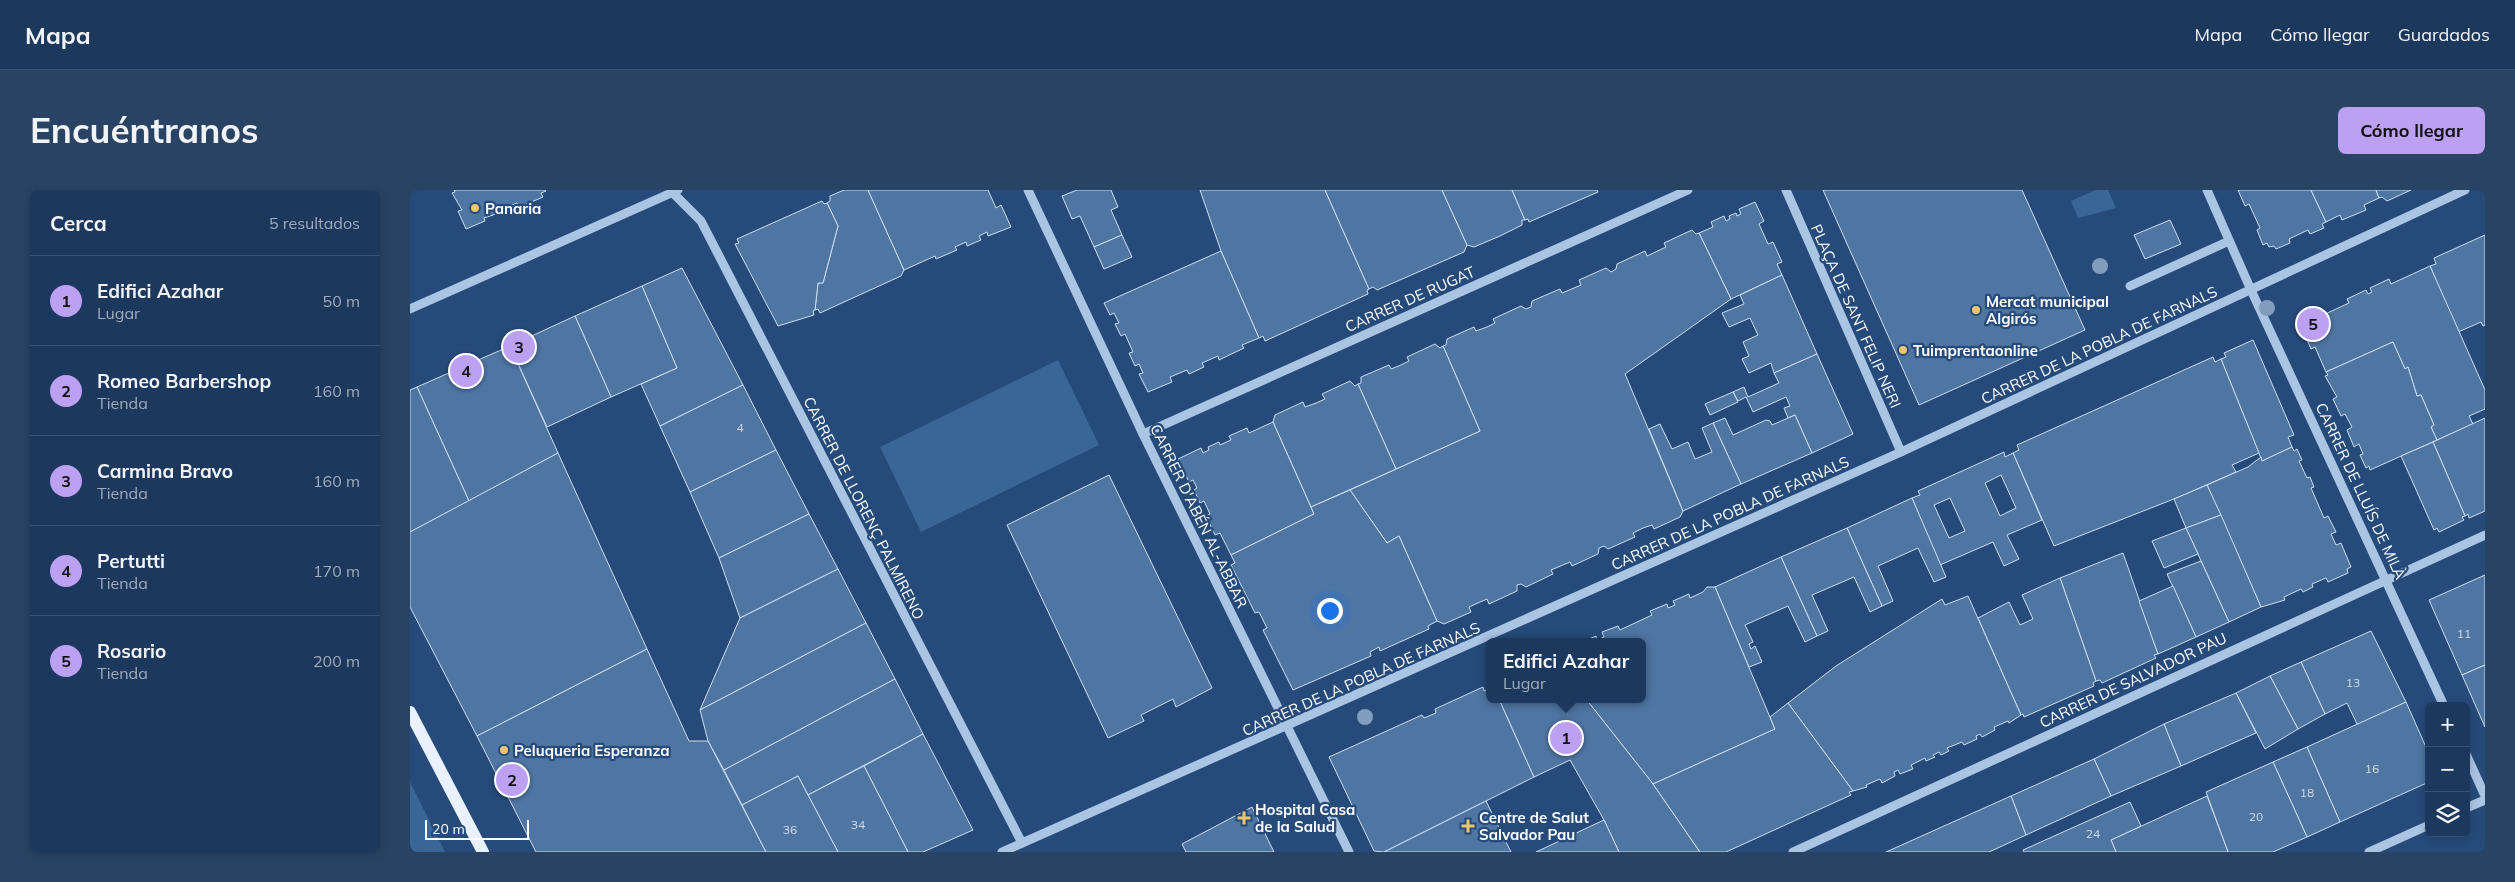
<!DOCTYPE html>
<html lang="es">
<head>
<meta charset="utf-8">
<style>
  :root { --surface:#1c385c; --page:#294365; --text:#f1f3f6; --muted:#a0acbb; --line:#3a5272; --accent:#bca0f2 }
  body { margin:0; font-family:Mulish,sans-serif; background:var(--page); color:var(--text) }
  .controls { position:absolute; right:15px; bottom:15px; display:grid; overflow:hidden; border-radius:8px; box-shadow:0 2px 8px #0003 }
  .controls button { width:45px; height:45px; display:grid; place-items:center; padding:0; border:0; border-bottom:1px solid var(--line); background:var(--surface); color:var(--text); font:25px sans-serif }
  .scale { position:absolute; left:15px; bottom:12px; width:104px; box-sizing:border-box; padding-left:5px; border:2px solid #fff; border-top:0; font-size:14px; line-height:18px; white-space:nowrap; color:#fff; -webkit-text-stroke:4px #264b7a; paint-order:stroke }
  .you { position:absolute; left:919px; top:420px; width:18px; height:18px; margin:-12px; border:4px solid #fff; border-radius:50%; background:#1a73e8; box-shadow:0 0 0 8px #1a73e833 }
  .badge { display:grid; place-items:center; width:32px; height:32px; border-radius:50%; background:var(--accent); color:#111; font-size:16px; font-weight:700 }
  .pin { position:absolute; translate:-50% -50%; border:2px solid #fff; box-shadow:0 1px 5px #0006 }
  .popup { position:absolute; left:1076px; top:448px; width:160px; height:65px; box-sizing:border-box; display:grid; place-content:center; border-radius:8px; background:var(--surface); filter:drop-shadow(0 1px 4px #0005); font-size:16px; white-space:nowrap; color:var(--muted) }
  .popup b { font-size:19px; color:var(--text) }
  .popup::after { content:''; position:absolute; left:50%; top:100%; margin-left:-10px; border:10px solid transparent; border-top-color:var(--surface) }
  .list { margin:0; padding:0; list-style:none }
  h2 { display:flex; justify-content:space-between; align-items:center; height:65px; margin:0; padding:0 20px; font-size:21px }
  h2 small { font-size:16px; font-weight:400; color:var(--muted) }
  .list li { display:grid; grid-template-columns:32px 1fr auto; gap:15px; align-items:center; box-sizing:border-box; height:90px; padding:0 20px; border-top:1px solid var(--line) }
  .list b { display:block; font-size:19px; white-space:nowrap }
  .list p { margin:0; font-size:16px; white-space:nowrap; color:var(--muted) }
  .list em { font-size:16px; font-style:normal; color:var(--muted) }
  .icon { flex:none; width:28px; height:28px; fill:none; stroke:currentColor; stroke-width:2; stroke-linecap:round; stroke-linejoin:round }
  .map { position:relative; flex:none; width:2075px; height:662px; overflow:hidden; border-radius:8px }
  header { display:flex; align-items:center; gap:30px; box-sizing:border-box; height:70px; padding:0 25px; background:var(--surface); border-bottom:1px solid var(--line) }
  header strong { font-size:24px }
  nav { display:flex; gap:28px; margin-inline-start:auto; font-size:18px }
  .intro { display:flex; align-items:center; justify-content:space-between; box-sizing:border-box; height:120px; padding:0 30px }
  h1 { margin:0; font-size:35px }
  .button { padding:12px 22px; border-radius:8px; background:var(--accent); color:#111; font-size:18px; font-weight:700 }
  main { display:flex; gap:30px; padding:0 30px }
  aside { flex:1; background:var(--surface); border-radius:8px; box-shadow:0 2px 8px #0003 }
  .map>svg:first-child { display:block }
</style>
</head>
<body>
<header>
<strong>Mapa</strong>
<nav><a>Mapa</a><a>Cómo llegar</a><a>Guardados</a></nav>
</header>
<div class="intro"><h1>Encuéntranos</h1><a class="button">Cómo llegar</a></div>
<main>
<aside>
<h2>Cerca<small>5 resultados</small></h2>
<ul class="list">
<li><span class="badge">1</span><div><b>Edifici Azahar</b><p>Lugar</p></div><em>50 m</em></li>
<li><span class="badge">2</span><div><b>Romeo Barbershop</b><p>Tienda</p></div><em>160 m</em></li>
<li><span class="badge">3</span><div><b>Carmina Bravo</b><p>Tienda</p></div><em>160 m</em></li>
<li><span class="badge">4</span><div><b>Pertutti</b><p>Tienda</p></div><em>170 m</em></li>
<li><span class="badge">5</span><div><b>Rosario</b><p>Tienda</p></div><em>200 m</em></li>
</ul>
</aside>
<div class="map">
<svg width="2075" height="662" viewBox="0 0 2075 662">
  <rect width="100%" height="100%" fill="#264b7a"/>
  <g fill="#3a6597">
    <path d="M1685 0H1698L1706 18 1668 28 1661 11Z"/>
    <path d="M648 170 689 255 511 342 470 257Z"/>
    <path d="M0 592 35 662H0Z"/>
  </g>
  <g fill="#4f75a3" stroke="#ccdef3" fill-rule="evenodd">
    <path d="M44 0H135L136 1 131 3 133 7 110 17 107 13 100 16 101 19 74 28 75 31 56 39 48 21 52 20 42 3 45 2Z"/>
    <path d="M434 0H458L494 80 491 86 410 123 408 119 405 120 408 93H413L428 36 417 13 420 11V6Z"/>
    <path d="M458 0H578L586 18 591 15 601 37 578 46 577 42 569 46 571 50 557 56 556 52 545 57 547 60 526 69 525 66 494 80Z"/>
    <path d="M667 0H701L708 17 701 20 712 45 684 57 670 26 662 29 652 6Z"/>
    <path d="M790 0H915L959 99 957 100 958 104 855 151 853 146 849 148 811 61Z"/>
    <path d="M915 0H1032L1057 55 1054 62 967 100 963 97 959 99Z"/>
    <path d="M1032 0H1102L1115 30H1112V35L1090 46 1064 57 1057 55Z"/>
    <path d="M1102 0H1187L1188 2 1119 32 1118 29 1115 30Z"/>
    <path d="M1413 0H1612L1675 140 1509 215Z"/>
    <path d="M1828 0H1901L1916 32 1912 34 1914 38 1900 44 1898 40 1879 49 1880 53 1866 59 1864 56 1859 57 1857 53 1853 55 1847 40 1850 38 1839 14 1835 16Z"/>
    <path d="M1901 0H1966L1969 8 1954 15 1956 20 1932 30 1930 25 1916 32Z"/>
    <path d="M1966 0H2001L1977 11 1972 7 1969 8Z"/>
    <path d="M412 11 414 14 417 13 428 36 413 93H408L405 120 403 121 404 125 368 136 325 54 329 53 327 49Z"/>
    <path d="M1345 12 1354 31 1349 34 1358 54 1363 52 1372 72 1367 74 1372 85 1321 109 1289 43 1303 37 1301 32 1314 26 1316 31 1320 29 1319 26 1326 23 1327 26 1331 24 1329 19Z"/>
    <path d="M1760 30 1771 54 1735 69 1724 45Z"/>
    <path d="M1282 40 1286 44 1289 43 1321 109 1215 184 1273 321 1270 327 1244 339 1242 335 1233 338 1223 343 1225 347 1198 359 1194 356 1189 358 1188 364 1162 376 1160 372 1141 380 1143 384 1116 397 1111 394 1107 395V401L1079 414 1077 409 1059 417 1061 422 1034 434 1027 431 989 346 977 353 940 300 1070 241 1033 156 1036 155 1037 149 1064 137 1066 141 1077 137 1085 133 1083 129 1111 116 1116 119 1121 117 1122 111 1150 99 1152 103 1171 95 1169 90 1196 78 1201 82 1206 79 1207 74 1235 61 1237 66 1256 57 1254 53Z"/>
    <path d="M712 45 722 67 694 79 684 57Z"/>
    <path d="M2075 45V135L2073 136 2071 132 2048 142 2020 76 2026 74 2024 68Z"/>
    <path d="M811 61 849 148 832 155 834 158 809 170 808 166 792 173 794 177 779 184 777 180 760 187 762 192 738 202 729 184 733 183 729 174 725 176 719 163 723 162 715 144 711 146 705 134 709 133 704 123 700 125 694 113Z"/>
    <path d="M2020 76 2075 200V219L2059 226 2063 234 2027 250 2021 237 2024 235 2011 205 2007 206 1998 177 1995 179 1983 152 1916 182 1905 157 1901 159 1889 131 1911 121 1913 125 1939 113 1937 109 1956 100 1958 104 1962 102 1960 98 1979 89 1981 94Z"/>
    <path d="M272 78 333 195 250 236 231 194 267 178 232 96Z"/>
    <path d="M1372 85 1407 164 1364 183 1361 173 1339 183 1332 169 1339 166 1333 152 1348 145 1340 128 1319 137 1312 123 1334 114 1330 105Z"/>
    <path d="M232 96 267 178 201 207 165 126Z"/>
    <path d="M165 126 201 207 137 237 100 156Z"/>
    <path d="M1843 150 1884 245 1878 247 1882 257 1852 271 1811 169 1816 167 1814 163Z"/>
    <path d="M1983 152 1995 179 1998 177 2007 206 2011 205 2024 235 2021 237 2027 250 1960 280 1959 276 1956 278 1950 265 1953 264 1949 254 1944 257 1937 240 1942 237 1935 224 1931 226 1923 209 1927 207 1915 186 1918 185 1916 182Z"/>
    <path d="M1025 154 1030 158 1033 156 1070 241 986 279 948 194 951 193V187L979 175 981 179 991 175 999 171 997 167Z"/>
    <path d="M100 156 148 263 59 311 7 197Z"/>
    <path d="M1407 164 1443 244 1402 263 1385 225 1378 228 1374 218 1380 216 1376 207 1343 222 1336 207 1328 211 1323 202 1334 197 1338 207 1369 193 1364 183Z"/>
    <path d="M1803 167 1805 172 1811 169 1849 263 1822 275 1826 282 1769 307 1644 356 1603 263 1609 260 1607 255Z"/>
    <path d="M940 191 945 196 948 194 986 279 901 317 863 232 865 225 893 212 895 217 906 213 915 209 912 204Z"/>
    <path d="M333 195 366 260 280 302 250 236Z"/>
    <path d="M7 197 59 311 0 342V200Z"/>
    <path d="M1323 202 1328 212 1300 225 1295 214Z"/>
    <path d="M1385 225 1402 263 1331 294 1303 233 1315 228 1323 245 1356 230 1360 231 1362 235Z"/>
    <path d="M2075 228V321L2059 328 2058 324 2055 326 2023 252Z"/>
    <path d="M863 232 904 324 821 365 810 343 805 345 796 326 800 324 794 311 790 313 784 300 787 298 783 290 779 292 768 269 791 258 793 263 799 260 798 257 809 252 810 255 821 250 819 246 837 238 839 243Z"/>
    <path d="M1303 233 1331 294 1273 321 1239 239 1250 234 1262 259 1278 252 1285 269 1302 262 1292 238Z"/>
    <path d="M2023 252 2055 326 2052 327 2054 330 2029 342 2027 338 2024 340 1991 266Z"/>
    <path d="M1882 257 1884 261 1887 259 1892 270 1889 271 1897 288 1900 287 1904 297 1901 298 1914 328 1918 326 1926 342 1921 344 1926 355 1931 353 1941 377 1937 379 1938 383 1918 392 1916 388 1902 394 1903 397 1893 402 1891 399 1874 407 1875 410 1851 417 1797 295 1838 277 1851 267 1852 271Z"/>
    <path d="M366 260 399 324 309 368 280 302Z"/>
    <path d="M1594 262 1595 267 1603 263 1632 330 1597 345 1609 369 1594 376 1583 352 1530 375 1502 308 1510 305 1508 301ZM1591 285 1606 318 1590 326 1575 293ZM1540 308 1555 341 1539 348 1524 315Z"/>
    <path d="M148 263 237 459 67 546 0 417V342Z"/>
    <path d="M699 285 802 498 766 517 763 509 731 525 734 531 698 548 597 335Z"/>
    <path d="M1797 295 1811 325 1776 338 1764 309Z"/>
    <path d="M940 300 977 353 989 346 1027 431 1018 436 1019 439 970 461 969 457 960 462 961 466 883 500 853 440 857 438 849 422 845 423 821 375 825 373 821 365 904 324 901 317Z"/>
    <path d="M1502 308 1536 387 1524 392 1508 358 1468 376 1483 411 1472 416 1437 338Z"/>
    <path d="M399 324 428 379 330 428 309 368Z"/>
    <path d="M1811 325 1851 417 1819 432 1776 338Z"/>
    <path d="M1437 338 1472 416 1460 422 1444 387 1402 405 1418 441 1407 446 1371 367Z"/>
    <path d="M1776 338 1788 364 1754 378 1742 351Z"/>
    <path d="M1713 363 1748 464 1744 465 1746 468 1692 493 1690 490 1686 491 1650 388Z"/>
    <path d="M1371 367 1407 446 1395 452 1378 416 1335 435 1343 452 1339 454 1341 459 1345 456 1352 472 1339 477 1305 397Z"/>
    <path d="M1791 371 1819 432 1786 447 1757 384Z"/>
    <path d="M428 379 456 433 290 520 330 428Z"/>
    <path d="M2075 385V475L2052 485 2019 410Z"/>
    <path d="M1650 388 1686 491 1683 493 1684 496 1614 527 1613 524 1611 525 1568 428 1599 412 1610 435 1623 429 1612 405Z"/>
    <path d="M1763 396 1786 447 1748 464 1729 411Z"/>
    <path d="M1297 397H1305L1365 539 1243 594 1176 509H1232V452H1172L1186 446 1187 450 1194 447 1192 442 1208 436 1210 440 1242 425 1240 421 1257 414 1258 418 1265 415 1263 411 1279 404 1280 408 1293 402Z"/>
    <path d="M1558 406 1611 525 1599 533 1598 531 1584 537 1585 540 1572 547 1570 544 1566 546 1567 549 1554 555 1552 552 1537 558 1539 561 1531 565 1529 562 1523 565 1525 567 1516 571 1515 568 1501 575 1503 579 1490 584 1488 580 1484 582 1485 586 1472 593 1470 589 1456 595 1457 597 1443 601 1378 513 1426 476 1532 409 1535 415Z"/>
    <path d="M456 433 485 489 314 580 298 551 290 520Z"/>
    <path d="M1961 441 1996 512 1948 536 1937 513 1915 524 1891 472Z"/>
    <path d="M237 459 279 551H298L356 662H126L67 546Z"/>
    <path d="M1891 472 1915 524 1888 539 1860 486Z"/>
    <path d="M2075 475V537L2052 485Z"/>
    <path d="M1860 486 1888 539 1855 559 1826 503Z"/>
    <path d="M485 489 513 544 398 605 388 586 332 615 314 580Z"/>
    <path d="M1073 497 1074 501 1080 498V509H1089L1124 587 974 662 964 661 919 567 1012 525 1014 528 1026 523 1025 519Z"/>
    <path d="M1826 503 1846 543 1771 576 1754 534Z"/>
    <path d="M1089 509H1176L1243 594 1290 662H1209L1194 630 1160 570 1124 587Z"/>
    <path d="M1996 512 2019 564V592L1930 632 1897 557Z"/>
    <path d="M1378 513 1443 601 1439 602 1441 605 1316 662H1290L1243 594 1365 539 1360 527Z"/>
    <path d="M1754 534 1771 576 1701 606 1684 569Z"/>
    <path d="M513 544 563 640 513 662H498L454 576Z"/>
    <path d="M1897 557 1930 632 1897 647 1863 572Z"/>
    <path d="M1684 569 1701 606 1616 645 1601 606Z"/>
    <path d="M1863 572 1897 647 1863 662H1818L1796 602Z"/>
    <path d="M454 576 498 662H428L398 605Z"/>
    <path d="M388 586 428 662H356L332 615Z"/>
    <path d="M1601 606 1616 645 1579 662H1476Z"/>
    <path d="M1797 606 1818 662H1706L1701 650Z"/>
    <path d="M1076 611 1101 662H974Z"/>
    <path d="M1720 612 1731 636 1701 650 1706 662H1614L1613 660Z"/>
    <path d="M842 617 864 662H776L772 654Z"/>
    <path d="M1194 630 1209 662H1126L1179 637Z"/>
  </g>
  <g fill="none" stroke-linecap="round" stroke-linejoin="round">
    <g stroke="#aac4e3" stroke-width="9">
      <path d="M618 0 733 244 939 662"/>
      <path d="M1376 0 1491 262"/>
      <path d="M1797 0 1841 100 2034 516"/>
      <path d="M263 3 291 31 612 653"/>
      <path d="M1720 96 1819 51"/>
      <path d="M0 119 268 0"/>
      <path d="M733 244 1278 0"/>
      <path d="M2056 564 2075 606"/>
      <path d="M2056 618 2075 610"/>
      <path d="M592 662 1491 262 2055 0"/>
      <path d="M1383 662 2075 345"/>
      <path d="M1959 662 2019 635"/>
    </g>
    <path stroke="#e9f1fc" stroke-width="12" d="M0 522 73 662"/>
  </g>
  <g fill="#819cbd">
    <circle cx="1690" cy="76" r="8"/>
    <circle cx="1857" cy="118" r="8"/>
    <circle cx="955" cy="527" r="8"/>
  </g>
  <g fill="#ecc76f" stroke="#264b7a" stroke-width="2">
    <circle cx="65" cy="18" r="5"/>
    <circle cx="1566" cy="120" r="5"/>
    <circle cx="1493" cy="160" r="5"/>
    <circle cx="94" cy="560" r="5"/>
    <path d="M831.5 620.5h5v5h5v5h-5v5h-5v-5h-5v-5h5z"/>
    <path d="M1055.5 628.5h5v5h5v5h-5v5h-5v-5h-5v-5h5z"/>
  </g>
  <g text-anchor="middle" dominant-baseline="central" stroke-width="4.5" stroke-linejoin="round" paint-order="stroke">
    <g font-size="12" fill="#d3dce8">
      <text x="330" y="237">4</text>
      <text x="2054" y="443">11</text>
      <text x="1943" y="492">13</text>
      <text x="1962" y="578">16</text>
      <text x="1897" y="602">18</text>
      <text x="1846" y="626">20</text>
      <text x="448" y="634">34</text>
      <text x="380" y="639">36</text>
      <text x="1683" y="643">24</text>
    </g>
    <g font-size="15" font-weight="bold" fill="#fff" stroke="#264b7a" text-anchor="start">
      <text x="75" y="18">Panaria</text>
      <text x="1576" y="111">Mercat municipal<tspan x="1576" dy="17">Algirós</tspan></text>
      <text x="1503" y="160">Tuimprentaonline</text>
      <text x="104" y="560">Peluqueria Esperanza</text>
      <text x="845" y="619">Hospital Casa<tspan x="845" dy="17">de la Salud</tspan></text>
      <text x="1069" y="627">Centre de Salut<tspan x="1069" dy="17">Salvador Pau</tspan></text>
    </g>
    <g font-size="15" fill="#fff" stroke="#264b7a">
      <text transform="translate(1000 109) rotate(-24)">CARRER DE RUGAT</text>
      <text transform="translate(1446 126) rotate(66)">PLAÇA DE SANT FELIP NERI</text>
      <text transform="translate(1689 155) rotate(-25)">CARRER DE LA POBLA DE FARNALS</text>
      <text transform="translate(1951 301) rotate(65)">CARRER DE LLUÍS DE MILÀ</text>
      <text transform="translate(454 318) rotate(63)">CARRER DE LLORENÇ PALMIRENO</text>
      <text transform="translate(1320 323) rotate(-24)">CARRER DE LA POBLA DE FARNALS</text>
      <text transform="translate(789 326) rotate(64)">CARRER D'ABÉN AL-ABBAR</text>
      <text transform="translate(951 489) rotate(-24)">CARRER DE LA POBLA DE FARNALS</text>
      <text transform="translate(1723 490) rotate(-25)">CARRER DE SALVADOR PAU</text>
    </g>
  </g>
</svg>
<div class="controls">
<button>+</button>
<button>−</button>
<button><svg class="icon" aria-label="layers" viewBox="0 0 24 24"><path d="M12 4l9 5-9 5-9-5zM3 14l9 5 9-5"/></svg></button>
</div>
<div class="scale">20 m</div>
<div class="you"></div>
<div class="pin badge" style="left:1156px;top:548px">1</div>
<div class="popup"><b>Edifici Azahar</b>Lugar</div>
<div class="pin badge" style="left:102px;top:590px">2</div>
<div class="pin badge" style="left:109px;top:157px">3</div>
<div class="pin badge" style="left:56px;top:181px">4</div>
<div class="pin badge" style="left:1903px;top:134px">5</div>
</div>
</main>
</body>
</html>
